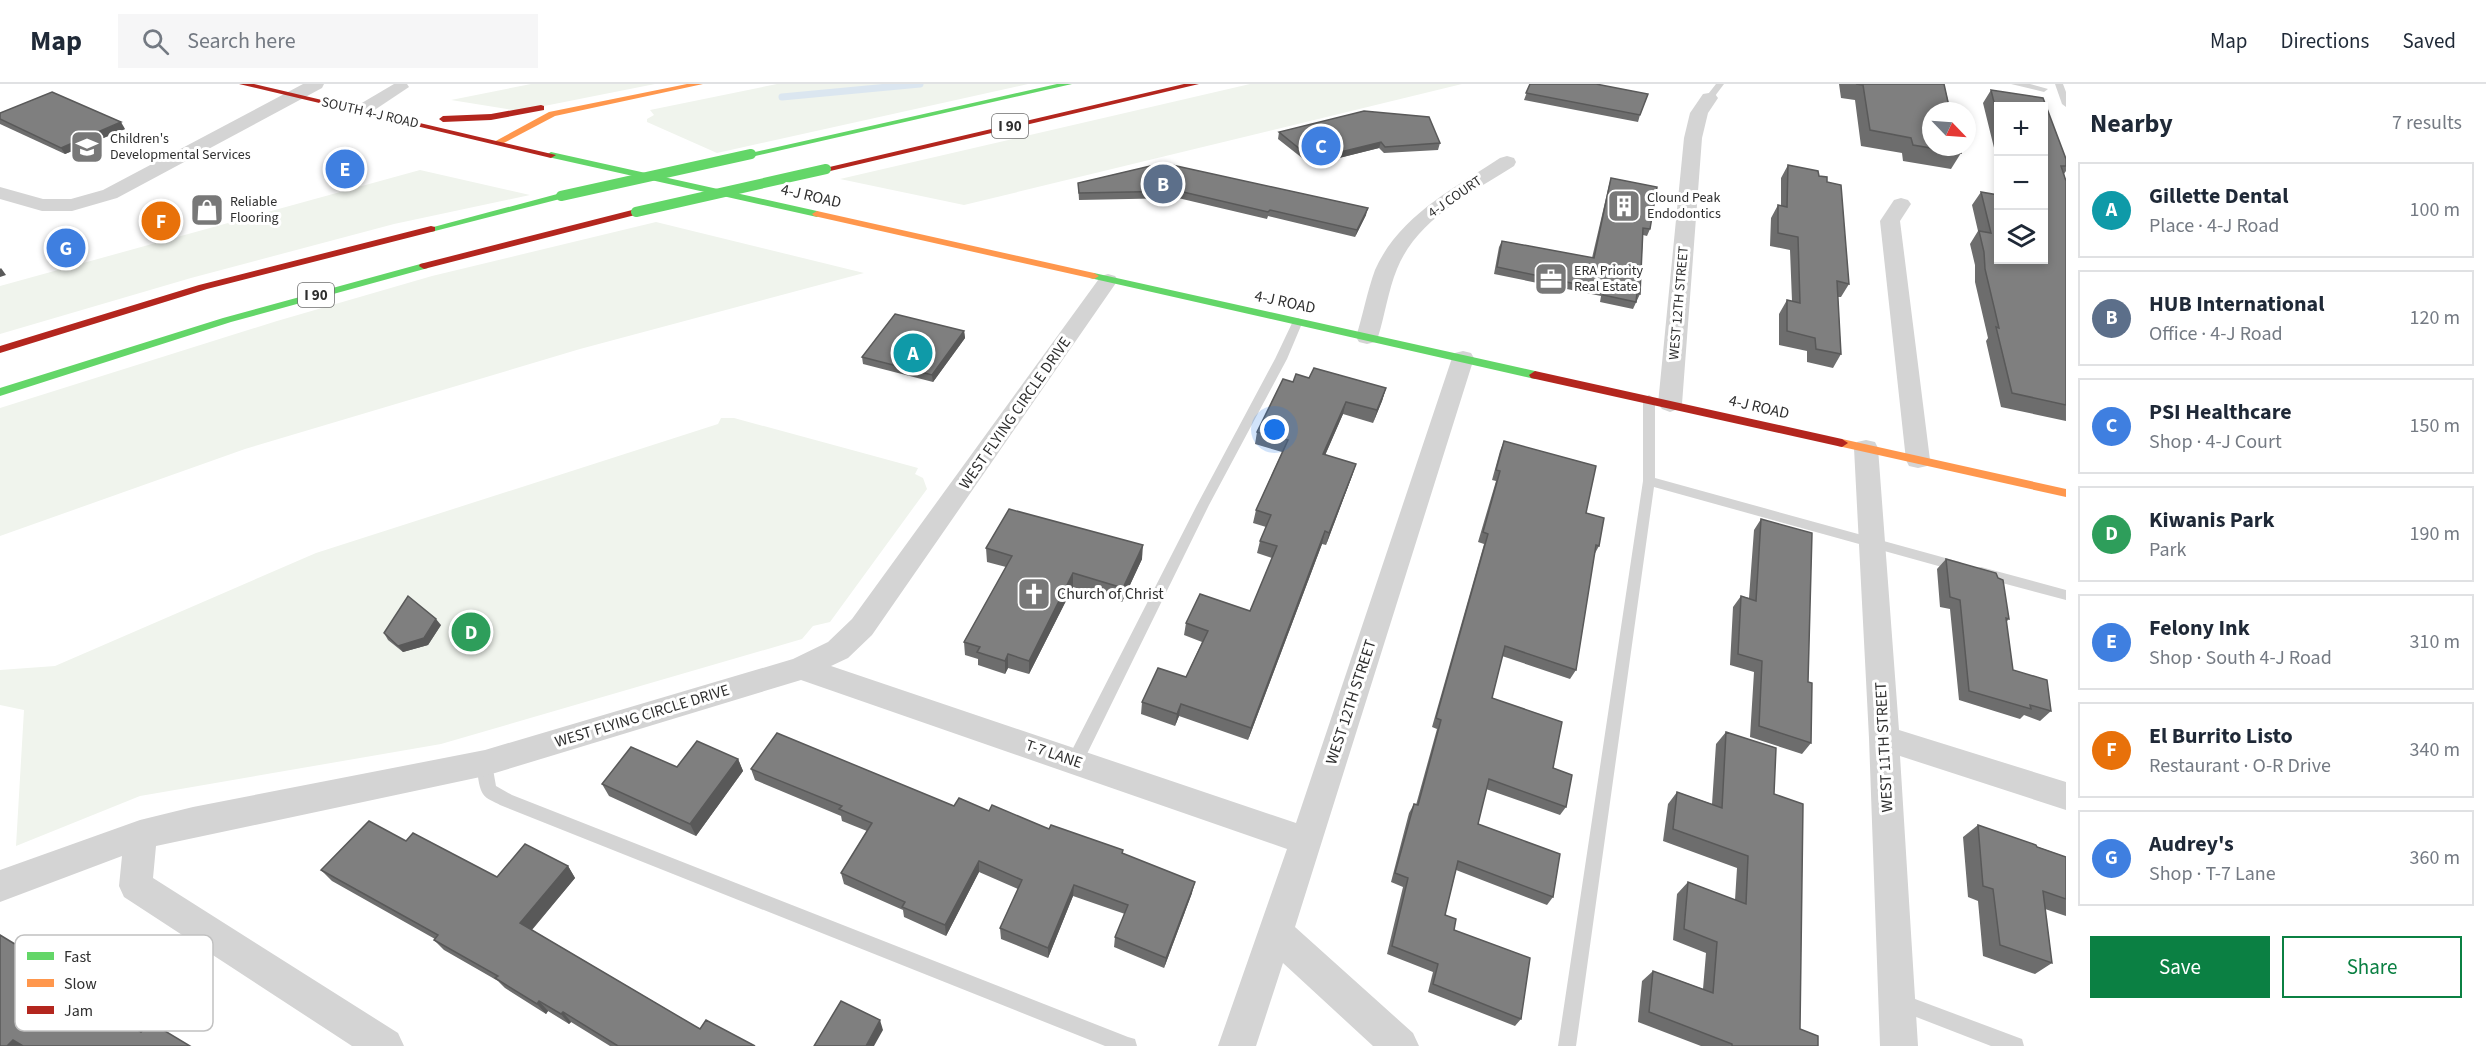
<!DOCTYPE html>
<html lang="en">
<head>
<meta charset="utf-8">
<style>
  :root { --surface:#fff; --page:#f6f6f7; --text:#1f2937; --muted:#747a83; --line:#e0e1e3; --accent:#0b8043 }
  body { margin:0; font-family:"Source Sans 3",sans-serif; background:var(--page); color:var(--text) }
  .controls { position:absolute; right:18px; top:18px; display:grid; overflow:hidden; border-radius:0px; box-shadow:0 3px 9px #0003 }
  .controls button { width:54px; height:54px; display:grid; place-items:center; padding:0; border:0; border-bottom:2px solid var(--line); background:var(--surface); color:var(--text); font:30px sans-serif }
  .compass { position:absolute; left:1922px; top:18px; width:54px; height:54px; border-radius:50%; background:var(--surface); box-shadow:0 3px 9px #0003; rotate:115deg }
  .you { position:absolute; left:1275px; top:346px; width:21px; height:21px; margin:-15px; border:4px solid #fff; border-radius:50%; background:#1a73e8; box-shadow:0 0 0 9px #1a73e833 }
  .badge { display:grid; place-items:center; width:39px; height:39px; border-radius:50%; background:var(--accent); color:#fff; font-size:20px; font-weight:700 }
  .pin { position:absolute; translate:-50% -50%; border:3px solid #fff; box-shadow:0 2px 6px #0006 }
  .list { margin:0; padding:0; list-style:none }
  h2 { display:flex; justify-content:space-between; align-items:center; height:78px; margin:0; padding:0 24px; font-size:26px }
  h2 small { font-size:20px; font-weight:400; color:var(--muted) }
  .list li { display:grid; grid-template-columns:39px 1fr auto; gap:18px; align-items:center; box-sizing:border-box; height:96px; margin:0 12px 12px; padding:0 12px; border:2px solid var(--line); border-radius:0px }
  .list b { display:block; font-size:22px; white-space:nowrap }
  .list p { margin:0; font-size:20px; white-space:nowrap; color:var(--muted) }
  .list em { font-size:20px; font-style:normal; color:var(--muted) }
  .actions { display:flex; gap:12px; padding:18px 24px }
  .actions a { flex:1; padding:14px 0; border:2px solid var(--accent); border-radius:0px; text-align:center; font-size:21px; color:var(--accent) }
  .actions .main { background:var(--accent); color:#fff }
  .icon { flex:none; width:33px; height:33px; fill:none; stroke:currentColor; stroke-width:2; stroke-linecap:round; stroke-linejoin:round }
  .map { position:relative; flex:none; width:2066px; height:962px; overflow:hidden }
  header { display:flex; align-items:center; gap:36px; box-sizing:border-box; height:84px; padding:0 30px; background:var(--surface); border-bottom:2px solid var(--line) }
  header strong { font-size:28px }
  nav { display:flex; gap:33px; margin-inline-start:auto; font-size:21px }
  .search { width:420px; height:54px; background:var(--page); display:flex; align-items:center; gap:15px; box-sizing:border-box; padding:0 21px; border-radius:0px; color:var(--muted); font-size:22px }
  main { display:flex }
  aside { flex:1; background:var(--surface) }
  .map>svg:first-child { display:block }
</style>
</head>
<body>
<header>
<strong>Map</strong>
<div class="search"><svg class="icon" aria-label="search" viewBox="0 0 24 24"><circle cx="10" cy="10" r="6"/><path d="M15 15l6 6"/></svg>Search here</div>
<nav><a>Map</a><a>Directions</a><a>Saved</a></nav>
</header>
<main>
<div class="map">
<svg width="2066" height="962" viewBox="0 0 2066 962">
  <rect width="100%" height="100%" fill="#fff"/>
  <g fill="#f0f4ed">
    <path d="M531 0H655L519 27 451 16Z"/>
    <path d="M777 0H1028L717 69 647 38V35L654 31 650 26Z"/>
    <path d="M1250 0H1462L964 121 840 95Z"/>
    <path d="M420 86 530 111 394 140 191 194 0 250V202Z"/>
    <path d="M656 138 864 189 580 265 245 365 0 452V324L277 237 432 192Z"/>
    <path d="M721 334H734L918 384 915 390 923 394 927 405 830 538 813 542 802 555 441 660 140 712 16 762 24 626 0 621V586L55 582 316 469 718 340Z"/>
  </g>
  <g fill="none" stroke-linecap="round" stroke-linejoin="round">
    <path stroke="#dbe6f0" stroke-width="7" d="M782 13 920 0"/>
    <g fill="#d4d4d4" fill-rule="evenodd">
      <path d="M1716 0H1724L1712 16H1706L1705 14Z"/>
      <path d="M2011 0H2030L2048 5 2044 8Z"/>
      <path d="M2055 0H2063L2066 8V23L2062 20Z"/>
      <path d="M1298 234 1303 237 1287 275 1209 421 1081 682 1075 684 1069 682 1067 677 1069 672 1197 421 1275 275 1293 237Z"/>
      <path d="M1649 311 1655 315V394L1960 478 1967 483 1960 488 1654 403 1576 962H1558L1643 397V315Z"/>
      <path d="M1981 483 2066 506V516L1976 492 1974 488 1976 484Z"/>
      <path d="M485 672 491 674 496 702 512 711 1128 953 1135 955 1137 962H1105L500 721C495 718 486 715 483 710 478 703 476 682 479 674Z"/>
      <path d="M1899 909 2022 955 2024 962H1991L1893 924 1890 918 1893 912Z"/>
    </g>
    <g fill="#d4d4d4" fill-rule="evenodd">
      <path d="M303 0H324L322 4 117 114 72 127H42L0 115V103L43 115H71L103 106Z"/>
      <path d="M394 0H407L409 3 367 31H355L352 27 355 23Z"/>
      <path d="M1709 9 1715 10 1718 14 1708 29 1702 54 1682 320 1678 325 1670 328 1662 325 1658 320 1684 54 1690 29 1703 10Z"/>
      <path d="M1507 72 1514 74 1516 78 1514 82C1470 110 1417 135 1397 185 1388 207 1385 231 1378 253L1375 258 1367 260 1359 258 1356 253C1363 231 1367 208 1375 186 1399 132 1453 105 1500 74Z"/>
      <path d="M1901 114 1908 116 1911 120 1900 137 1930 376 1927 382 1918 384 1909 382 1906 376 1880 137 1894 116Z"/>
      <path d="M1108 190 1115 192 1118 196 872 551 848 574 831 582 1296 739 1452 274 1455 269 1463 267 1471 269 1474 274 1295 843 1413 949 1419 962H1373L1283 879 1256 962H1218L1287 765 801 596 485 692 156 762 153 794 398 949 404 962H352L124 813 119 802 122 772 0 818V786L140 736 193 723 485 666 793 575 828 558 852 535 1101 192Z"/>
      <path d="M1866 356 1875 358 1878 364 1899 646 2066 698V726L1900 672 1918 962H1880L1869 654 1854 364 1857 358Z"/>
    </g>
    <g fill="#63d668" fill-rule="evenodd">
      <path d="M1057 0H1072L751 73 746 70Z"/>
      <path d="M551 68 817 127 822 130 817 133 548 73 546 71Z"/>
      <path d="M561 109 564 110V114L431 148 426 145Z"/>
      <path d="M424 179 428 180V184L231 238 0 312V304L223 234Z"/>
      <path d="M1094 189 1535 287 1541 291 1535 295 1090 194V190Z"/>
    </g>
    <g fill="#ff974d" fill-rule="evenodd">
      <path d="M687 0H703L555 32 500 61 492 59 549 28Z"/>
      <path d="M817 127 1094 189 1099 192 1094 195 814 132 812 130Z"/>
      <path d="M1842 355 2066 405V413L1838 362 1836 359 1838 356Z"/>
    </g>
    <g fill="#b3261e" fill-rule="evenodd">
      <path d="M239 0H254L556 71 551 74Z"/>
      <path d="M1184 0H1199L826 88 821 85Z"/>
      <path d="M541 21 544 22V26L491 36 443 38 439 35 443 32 491 30Z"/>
      <path d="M636 125 639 126V130L424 185 419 182 420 180Z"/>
      <path d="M431 142 435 143V147L207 205 0 269V262L199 201Z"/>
      <path d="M1535 287 1842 355 1848 359 1842 363 1531 294 1529 291Z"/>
    </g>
    <g stroke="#63d668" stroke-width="10">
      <path d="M561 112 751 70"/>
      <path d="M636 128 826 85"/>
    </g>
  </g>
  <g fill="#6d6d6d">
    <path d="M1530 0 1640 31 1638 38 1524 16Z"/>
    <path d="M1839 0H1944L1961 69 1951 85 1903 77 1902 69 1861 62 1855 16 1841 14Z"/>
    <path d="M1991 6 2066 75V87L2064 90 2066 97V337L2001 323 1986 257 1988 254 1975 198V181L1970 160 1978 147 1972 121 1981 108 2043 176 1998 22V80L1983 19Z"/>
    <path d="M0 29 125 45 65 70 0 40Z"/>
    <path d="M1279 48 1440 59 1438 66 1384 69 1379 64 1311 81 1278 55Z"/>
    <path d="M1163 79 1366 131 1355 153 1268 132 1267 135 1178 114 1079 116 1078 99Z"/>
    <path d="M1788 81 1819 92 1827 98 1849 200 1841 213H1838L1841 270 1833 284 1807 278V267L1779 261V230L1787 216 1792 217 1790 166 1770 162 1771 134 1778 121H1781V94Z"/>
    <path d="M1611 94 1650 145 1647 152 1643 151 1640 210 1633 225 1600 218 1601 212 1494 190 1499 163 1502 157 1592 174 1609 101Z"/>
    <path d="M964 247 965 254 933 298 863 280 862 273Z"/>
    <path d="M1309 294 1386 304 1382 317 1373 339 1343 330 1325 371 1356 380 1352 392 1326 461 1322 460 1248 656 1179 632 1175 642 1141 630 1142 618 1186 593 1202 558 1184 551 1186 539 1250 527 1272 474 1257 469 1260 457 1266 443 1253 439 1256 426 1282 368 1255 360 1257 348 1293 298Z"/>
    <path d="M1504 357 1586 429 1599 462 1594 471 1576 586 1570 595 1502 572 1492 614 1553 684 1566 723 1560 731 1486 705 1478 740 1553 813 1547 821 1456 786 1445 831 1454 846 1521 935 1515 942 1428 908 1433 888 1387 870 1403 803 1391 798 1409 729 1414 720 1416 721 1437 645 1432 643 1484 460 1478 458 1496 397 1492 396 1500 367Z"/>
    <path d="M1761 435 1808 598 1811 659 1802 670 1750 653 1754 588 1730 581 1733 523 1741 512 1749 514 1754 446Z"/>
    <path d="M986 464 1142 475 1122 518 1073 503 1029 590 1008 584 1005 590 978 581V575L965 571 964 558 1006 483 987 478Z"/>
    <path d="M1946 475 2009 535 2006 538 2013 586 2051 627 2040 637 2024 631 2020 635 1959 616 1950 525 1940 523 1937 485Z"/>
    <path d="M441 541 428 561 403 568 388 556 384 549Z"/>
    <path d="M1726 648 1774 710 1800 945 1818 962H1701L1638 938 1642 897 1653 887 1703 905 1706 869 1673 856 1677 810 1688 798 1735 816 1737 784 1663 757 1668 720 1677 708 1712 720 1716 660Z"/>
    <path d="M738 675 743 687 696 752 609 712 602 700Z"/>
    <path d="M751 685 954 722 989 727 1123 766V770L1192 809 1164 884 1114 863 1115 853 1125 830 1073 812 1048 874 1001 855 1000 844 1018 805 979 788 946 852 904 833 903 826 844 800 841 789 867 747 842 737 841 732 755 696Z"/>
    <path d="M1978 741 2066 773V832L2045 825 2052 879 2035 890 1983 872 1978 817 1968 813 1963 753Z"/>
    <path d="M406 757 497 793 568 782 575 794 532 846 700 945 755 962H610L571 938 569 940 548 927 546 930 505 904 498 897 444 866 434 856 435 855 332 797 321 786Z"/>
  </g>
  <g fill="#595959">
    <path d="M121 38 125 45 65 70 61 64Z"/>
    <path d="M1381 58 1379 64 1311 81 1312 75Z"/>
    <path d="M1368 124 1366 131 1355 153 1357 146Z"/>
    <path d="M1 184 6 191 0 193V185Z"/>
    <path d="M964 247 965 254 933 298 932 291Z"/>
    <path d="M1386 304 1382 317 1373 339 1377 326Z"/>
    <path d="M1346 318 1343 330 1320 383 1323 370Z"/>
    <path d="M1356 380 1352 392 1326 461 1329 449Z"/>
    <path d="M1325 447 1322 460 1248 656 1251 644Z"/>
    <path d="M1143 461 1142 475 1122 518 1123 504Z"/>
    <path d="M1073 489V503L1029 590V577Z"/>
    <path d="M436 535 441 541 428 561 403 568 398 562Z"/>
    <path d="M1008 570V584L1005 590V577Z"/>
    <path d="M1181 620 1179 632 1175 642 1177 630Z"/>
    <path d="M738 675 743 687 696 752 690 740Z"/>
    <path d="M979 777V788L946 852 945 841Z"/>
    <path d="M568 782 575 794 528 850 520 839Z"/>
    <path d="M1195 798 1192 809 1164 884 1166 874Z"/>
    <path d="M1074 801 1073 812 1048 874V864Z"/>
    <path d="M74 896 90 907 82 915 65 905Z"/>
    <path d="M539 917 548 927 546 930 537 920Z"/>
    <path d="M563 928 571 938 569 940 561 930Z"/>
    <path d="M880 936 883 946 874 962H866Z"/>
    <path d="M13 956 24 962H7Z"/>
  </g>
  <g fill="#7f7f7f" stroke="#595959" stroke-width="1.5">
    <path d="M1530 0H1596L1648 10 1640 31 1526 9Z"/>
    <path d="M1856 0H1944L1950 27H1931V63H1959L1961 69 1913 61 1911 54 1870 46 1863 1Z"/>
    <path d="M1991 6 2043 14 2066 75V82H2061L2066 97V321L2012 309 1996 243 1999 244 1985 185 1984 168 1979 147 1991 149 1981 108 1998 111V176H2043V22H1998V35Z"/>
    <path d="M52 8 121 38 61 64 0 35V29Z"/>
    <path d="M1364 27 1429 33 1440 59 1385 63 1381 58 1312 75 1279 48Z"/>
    <path d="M1163 79 1368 124 1357 146 1270 126 1268 128 1179 107 1079 109 1078 99Z"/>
    <path d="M1788 81 1818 87 1819 92 1827 93V98L1841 101 1849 200 1837 197 1841 270 1816 265 1815 254 1787 247V216L1800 219 1798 153 1778 149V121L1787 123Z"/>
    <path d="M1611 94 1657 103 1650 145 1643 144 1640 210 1637 209 1636 218 1603 211 1604 206 1497 183 1502 157 1594 174Z"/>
    <path d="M895 230 964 247 932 291 862 273Z"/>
    <path d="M1314 284 1386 304 1377 326 1346 318 1323 370 1356 380 1329 449 1325 447 1251 644 1181 620 1177 630 1142 618 1158 584 1186 593 1208 547 1186 539 1200 510 1250 527 1277 462 1260 457 1271 431 1256 426 1288 356 1257 348 1283 295 1293 298 1296 290 1309 294Z"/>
    <path d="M1504 357 1596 382 1586 429 1604 434 1599 462 1596 461 1576 586 1505 562 1492 614 1562 638 1553 684 1572 691 1566 723 1489 695 1478 740 1560 770 1553 813 1458 777 1445 831 1456 835 1454 846 1530 874 1521 935 1433 900 1438 880 1392 862 1408 794 1395 789 1414 720 1418 721 1441 636 1436 634 1488 450 1483 448 1500 387 1496 386Z"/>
    <path d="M1009 425 1143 461 1123 504 1073 489 1029 577 1008 570 1005 577 977 568 980 563 964 558 1012 472 986 464Z"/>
    <path d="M1761 435 1812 449 1808 598 1812 599 1811 659 1759 642 1762 577 1738 570 1741 512 1756 517Z"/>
    <path d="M1946 475 1996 489 1998 494 2003 496 2009 535 2006 534 2013 586 2047 596 2051 627 2030 621 2031 625 1969 607 1960 516 1950 513Z"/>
    <path d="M408 512 436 535 424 554 398 562 384 549Z"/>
    <path d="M1726 648 1776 664 1774 710 1803 720 1800 945 1818 952V962H1732V960L1649 928 1653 887 1713 909 1717 858 1684 845 1688 798 1746 820 1748 772 1673 745 1677 708 1722 724Z"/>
    <path d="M777 649 954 722 959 714 989 727 992 721 1049 745 1051 741 1123 766 1122 769 1195 798 1166 874 1115 853 1128 821 1074 801 1048 864 1000 844 1022 796 979 777 945 841 902 823 905 818 841 789 872 739 839 725 842 722 751 685Z"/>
    <path d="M697 657 738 675 690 740 602 700 631 663 677 683Z"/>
    <path d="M369 737 406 757 413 749 497 793 525 760 568 782 520 839 700 945 706 936 755 962H618L563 928 561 930 539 917 537 920 495 894 498 892 434 856 438 851 321 786Z"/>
    <path d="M1978 741 2036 761 2037 763 2066 773V815L2043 807 2052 879 2000 861 1993 805 1983 802Z"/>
    <path d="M0 851 74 896 65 905 141 948 150 938 190 962H23L13 956 7 962H0Z"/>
    <path d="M841 917 880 936 866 962H814Z"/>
  </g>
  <defs>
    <g id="school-square" transform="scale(1.725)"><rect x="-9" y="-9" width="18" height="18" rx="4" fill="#787878" stroke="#fff"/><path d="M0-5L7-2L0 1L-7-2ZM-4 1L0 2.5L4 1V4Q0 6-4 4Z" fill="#fff"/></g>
    <g id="building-square" transform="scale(1.725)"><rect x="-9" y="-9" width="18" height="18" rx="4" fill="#787878" stroke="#fff"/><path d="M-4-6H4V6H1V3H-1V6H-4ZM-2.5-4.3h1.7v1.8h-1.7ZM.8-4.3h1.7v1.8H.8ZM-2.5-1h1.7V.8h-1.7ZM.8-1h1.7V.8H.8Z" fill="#fff"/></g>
    <g id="shop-square" transform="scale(1.725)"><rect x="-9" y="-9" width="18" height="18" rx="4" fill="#787878" stroke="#fff"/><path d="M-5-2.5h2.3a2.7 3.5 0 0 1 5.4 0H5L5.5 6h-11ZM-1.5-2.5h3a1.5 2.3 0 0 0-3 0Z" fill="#fff"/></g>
    <g id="office-square" transform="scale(1.725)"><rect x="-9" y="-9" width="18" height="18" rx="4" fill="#787878" stroke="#fff"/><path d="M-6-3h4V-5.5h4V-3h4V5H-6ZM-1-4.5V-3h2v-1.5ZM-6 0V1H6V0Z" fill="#fff"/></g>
    <g id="church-square" transform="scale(1.725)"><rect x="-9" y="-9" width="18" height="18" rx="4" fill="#787878" stroke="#fff"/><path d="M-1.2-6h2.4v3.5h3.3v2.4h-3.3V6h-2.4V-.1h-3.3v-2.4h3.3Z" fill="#fff"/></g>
  </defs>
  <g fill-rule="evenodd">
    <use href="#school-square" x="87" y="63"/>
    <use href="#building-square" x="1624" y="122"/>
    <use href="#shop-square" x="207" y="126"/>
    <use href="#office-square" x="1551" y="195"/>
    <use href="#church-square" x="1034" y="510"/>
  </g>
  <g text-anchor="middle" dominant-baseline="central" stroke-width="6" stroke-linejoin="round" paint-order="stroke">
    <g font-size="14" fill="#2f2f2f" stroke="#fff">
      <text transform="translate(370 29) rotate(13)">SOUTH 4-J ROAD</text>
      <text transform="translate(1455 113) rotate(-35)">4-J COURT</text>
      <text transform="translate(1679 219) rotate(-85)">WEST 12TH STREET</text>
    </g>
    <g font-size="14" fill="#2f2f2f" stroke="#fff" text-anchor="start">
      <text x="110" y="55">Children's<tspan x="110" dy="16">Developmental Services</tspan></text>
      <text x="1647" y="114">Clound Peak<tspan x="1647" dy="16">Endodontics</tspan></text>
      <text x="230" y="118">Reliable<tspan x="230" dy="16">Flooring</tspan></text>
      <text x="1574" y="187">ERA Priority<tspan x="1574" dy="16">Real Estate</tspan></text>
    </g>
    <g fill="#fff" stroke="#6d6d6d" stroke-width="1.5">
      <rect x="992" y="30" width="36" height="24" rx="4.5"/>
      <rect x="298" y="199" width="36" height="24" rx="4.5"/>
    </g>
    <g font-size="15" font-weight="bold" fill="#2f2f2f">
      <text x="1010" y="42">I 90</text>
      <text x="316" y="211">I 90</text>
    </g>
    <g font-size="16" fill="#2f2f2f" stroke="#fff">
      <text transform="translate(811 112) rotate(13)">4-J ROAD</text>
      <text transform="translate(1285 218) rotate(12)">4-J ROAD</text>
      <text transform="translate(1759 323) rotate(13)">4-J ROAD</text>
      <text transform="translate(1015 329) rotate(-55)">WEST FLYING CIRCLE DRIVE</text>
      <text transform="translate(1351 618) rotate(-72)">WEST 12TH STREET</text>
      <text transform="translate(642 632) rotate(-17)">WEST FLYING CIRCLE DRIVE</text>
      <text transform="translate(1884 663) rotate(-93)">WEST 11TH STREET</text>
      <text transform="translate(1054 670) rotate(19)">T-7 LANE</text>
    </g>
    <g font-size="16" fill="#2f2f2f" stroke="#fff" text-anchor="start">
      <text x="1057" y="510">Church of Christ</text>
    </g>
  </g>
  <rect x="15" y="851" width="198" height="96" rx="9" fill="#fff" stroke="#c1c1c1" stroke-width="1.5"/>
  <rect x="27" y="868" width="27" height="8" fill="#63d668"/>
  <rect x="27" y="895" width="27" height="8" fill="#ff974d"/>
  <rect x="27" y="922" width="27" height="8" fill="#b3261e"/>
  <g font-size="16" fill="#2f2f2f">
    <text x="64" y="878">Fast</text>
    <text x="64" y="905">Slow</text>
    <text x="64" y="932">Jam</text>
  </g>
</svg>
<div class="controls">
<button>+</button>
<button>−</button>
<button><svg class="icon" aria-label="layers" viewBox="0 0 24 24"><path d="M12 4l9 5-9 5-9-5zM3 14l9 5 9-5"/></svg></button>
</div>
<svg class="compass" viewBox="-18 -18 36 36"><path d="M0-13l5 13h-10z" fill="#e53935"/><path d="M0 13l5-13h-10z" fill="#747a83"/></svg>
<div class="you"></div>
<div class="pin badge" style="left:913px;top:269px;background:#0f9aa8">A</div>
<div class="pin badge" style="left:1163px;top:100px;background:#5c6f8a">B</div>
<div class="pin badge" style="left:1321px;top:62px;background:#3f7fe0">C</div>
<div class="pin badge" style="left:471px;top:548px;background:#2e9e5b">D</div>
<div class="pin badge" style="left:345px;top:85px;background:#3f7fe0">E</div>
<div class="pin badge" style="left:161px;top:137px;background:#e8710a">F</div>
<div class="pin badge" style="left:66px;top:164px;background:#3f7fe0">G</div>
</div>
<aside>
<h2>Nearby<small>7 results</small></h2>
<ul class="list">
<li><span class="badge" style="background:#0f9aa8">A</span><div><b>Gillette Dental</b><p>Place · 4-J Road</p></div><em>100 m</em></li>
<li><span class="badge" style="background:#5c6f8a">B</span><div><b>HUB International</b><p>Office · 4-J Road</p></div><em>120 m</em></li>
<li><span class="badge" style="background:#3f7fe0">C</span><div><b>PSI Healthcare</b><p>Shop · 4-J Court</p></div><em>150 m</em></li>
<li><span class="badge" style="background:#2e9e5b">D</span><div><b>Kiwanis Park</b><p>Park</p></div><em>190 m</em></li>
<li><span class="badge" style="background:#3f7fe0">E</span><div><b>Felony Ink</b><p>Shop · South 4-J Road</p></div><em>310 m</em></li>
<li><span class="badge" style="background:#e8710a">F</span><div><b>El Burrito Listo</b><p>Restaurant · O-R Drive</p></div><em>340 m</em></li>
<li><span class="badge" style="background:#3f7fe0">G</span><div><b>Audrey's</b><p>Shop · T-7 Lane</p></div><em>360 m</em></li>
</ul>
<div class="actions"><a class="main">Save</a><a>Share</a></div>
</aside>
</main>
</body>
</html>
